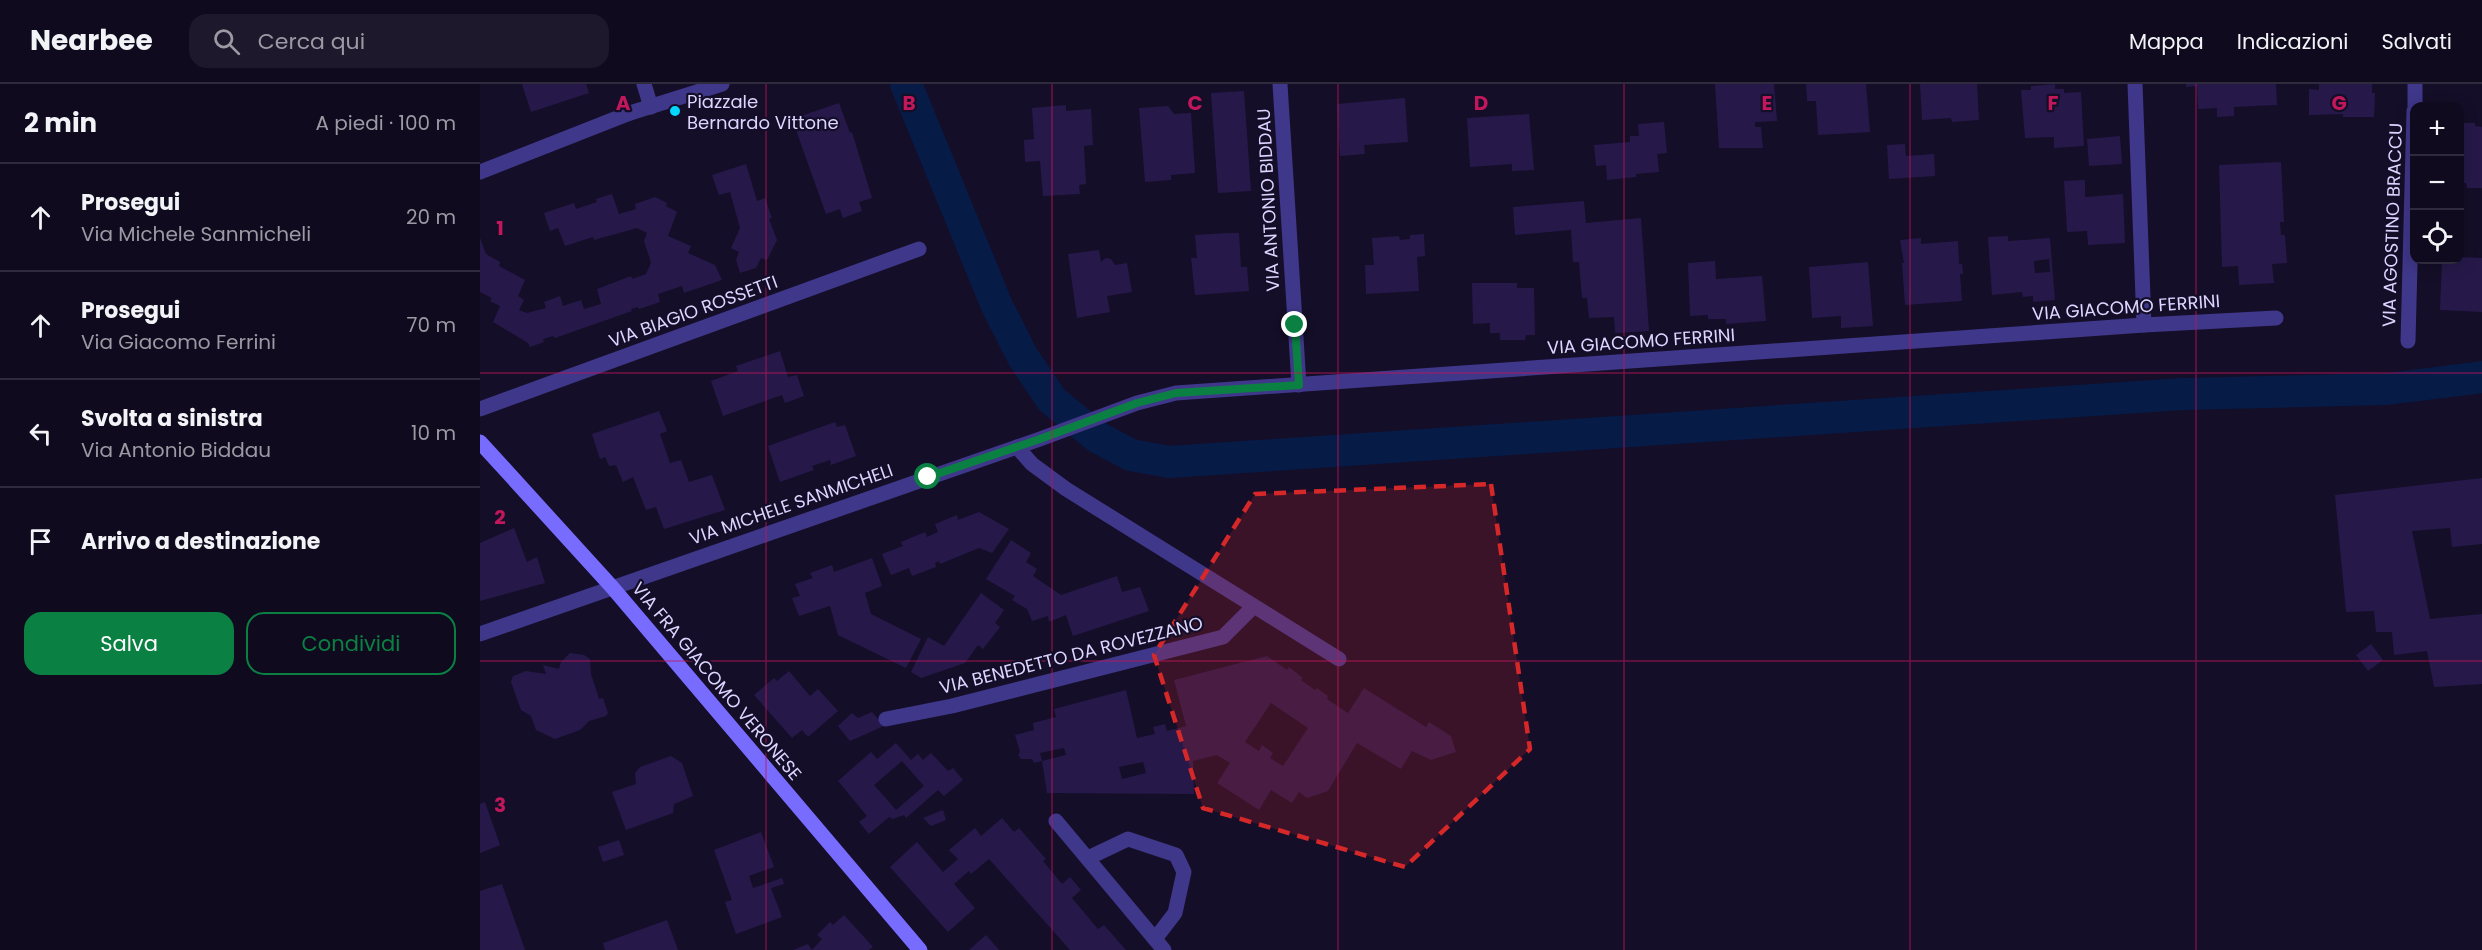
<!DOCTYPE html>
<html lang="it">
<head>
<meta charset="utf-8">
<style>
  :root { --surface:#0f0a1e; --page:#1d182b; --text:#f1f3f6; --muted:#9b9aa4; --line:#2f2b3c; --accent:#0b8043 }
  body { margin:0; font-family:Poppins,sans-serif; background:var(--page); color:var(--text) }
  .controls { position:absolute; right:18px; top:18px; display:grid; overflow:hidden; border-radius:12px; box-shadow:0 3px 15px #0003 }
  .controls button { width:54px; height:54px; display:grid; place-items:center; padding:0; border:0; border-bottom:2px solid var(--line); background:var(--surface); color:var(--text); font:30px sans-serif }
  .stop { position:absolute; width:18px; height:18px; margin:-14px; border:4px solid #0b8043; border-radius:50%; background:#fff }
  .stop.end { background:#0b8043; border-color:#fff; box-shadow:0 2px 6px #0008 }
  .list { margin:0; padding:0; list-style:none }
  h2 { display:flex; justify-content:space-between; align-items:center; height:78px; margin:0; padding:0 24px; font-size:26px }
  h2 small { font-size:20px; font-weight:400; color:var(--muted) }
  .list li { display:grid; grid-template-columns:39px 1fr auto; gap:18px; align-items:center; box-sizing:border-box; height:108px; padding:0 24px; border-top:2px solid var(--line) }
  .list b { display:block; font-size:22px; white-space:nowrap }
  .list p { margin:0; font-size:20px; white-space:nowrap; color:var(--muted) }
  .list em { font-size:20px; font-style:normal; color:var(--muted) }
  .actions { display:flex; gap:12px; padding:18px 24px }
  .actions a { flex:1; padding:14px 0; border:2px solid var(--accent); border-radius:18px; text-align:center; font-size:21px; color:var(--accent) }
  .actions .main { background:var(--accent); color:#fff }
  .icon { flex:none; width:33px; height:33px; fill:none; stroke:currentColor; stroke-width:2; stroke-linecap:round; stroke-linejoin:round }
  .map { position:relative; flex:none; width:2002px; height:866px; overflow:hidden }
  header { display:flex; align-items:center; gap:36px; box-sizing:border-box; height:84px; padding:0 30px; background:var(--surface); border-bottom:2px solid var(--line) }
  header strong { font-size:28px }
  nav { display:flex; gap:33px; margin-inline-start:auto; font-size:21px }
  .search { width:420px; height:54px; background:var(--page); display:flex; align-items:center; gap:15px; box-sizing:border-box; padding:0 21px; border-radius:18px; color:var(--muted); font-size:22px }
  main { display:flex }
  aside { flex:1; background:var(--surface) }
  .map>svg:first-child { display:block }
</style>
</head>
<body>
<header>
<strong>Nearbee</strong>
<div class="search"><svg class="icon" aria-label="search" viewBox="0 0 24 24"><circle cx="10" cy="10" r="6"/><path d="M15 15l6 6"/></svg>Cerca qui</div>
<nav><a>Mappa</a><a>Indicazioni</a><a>Salvati</a></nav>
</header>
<main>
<aside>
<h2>2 min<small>A piedi · 100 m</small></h2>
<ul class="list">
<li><svg class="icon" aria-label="ahead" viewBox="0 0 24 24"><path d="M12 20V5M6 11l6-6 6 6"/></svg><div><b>Prosegui</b><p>Via Michele Sanmicheli</p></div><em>20 m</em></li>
<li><svg class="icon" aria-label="ahead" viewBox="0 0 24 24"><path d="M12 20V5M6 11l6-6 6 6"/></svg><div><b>Prosegui</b><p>Via Giacomo Ferrini</p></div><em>70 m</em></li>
<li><svg class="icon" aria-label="left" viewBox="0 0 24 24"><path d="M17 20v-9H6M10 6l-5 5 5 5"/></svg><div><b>Svolta a sinistra</b><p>Via Antonio Biddau</p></div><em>10 m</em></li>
<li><svg class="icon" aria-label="arrive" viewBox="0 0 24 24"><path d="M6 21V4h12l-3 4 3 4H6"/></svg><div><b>Arrivo a destinazione</b></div></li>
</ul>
<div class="actions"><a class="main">Salva</a><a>Condividi</a></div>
</aside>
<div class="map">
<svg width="2002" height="866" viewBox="0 0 2002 866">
  <rect width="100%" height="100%" fill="#140e28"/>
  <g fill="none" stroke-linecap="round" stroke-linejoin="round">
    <path stroke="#071b47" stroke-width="32" d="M426 0 517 222 543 273 572 316 617 353 651 371 689 378 1703 310 1907 305 2002 293"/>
  </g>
  <g fill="#26194a" fill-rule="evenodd">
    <path d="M42 0H106L109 9 51 28Z"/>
    <path d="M1235 0H1294L1297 37 1275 38V43H1281L1283 64H1239Z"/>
    <path d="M1326 0H1386L1390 48 1338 51 1336 17H1327Z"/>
    <path d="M1440 0H1497L1499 36 1472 38 1471 34 1442 36Z"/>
    <path d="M1575 0V5H1584V9L1601 8 1604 62 1574 64V53L1545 54 1541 6H1551V2Z"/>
    <path d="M1706 0H1796L1797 21 1754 23V32L1737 33V24L1718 25 1717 2 1706 3Z"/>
    <path d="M1839 0H1892V9H1895L1894 33H1863V30L1829 31V5L1839 6Z"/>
    <path d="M764 7 771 107 738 109 731 9Z"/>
    <path d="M925 14 928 58 884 61 885 70 860 72 857 20Z"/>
    <path d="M359 19 370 49 372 48 392 114 379 118 382 127 363 134 360 125 346 130 312 35Z"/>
    <path d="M586 21V27L611 25 613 61 604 62 606 100 599 101 600 110 563 112 560 77 545 78 544 56 554 55 552 24Z"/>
    <path d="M688 22 694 30 711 29 715 89 691 91V96L665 98 659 24Z"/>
    <path d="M1049 30 1054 86 1032 87V80L990 83 987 34Z"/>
    <path d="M1184 38 1187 69 1177 70 1179 88 1156 90V93L1127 96 1126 81 1116 82 1114 61 1150 58V52H1159L1158 40Z"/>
    <path d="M1980 39H1995V42L2002 43V104H1987L1986 99H1980Z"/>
    <path d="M1640 52 1642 80 1609 82 1607 55Z"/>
    <path d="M1425 60 1426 72 1454 70 1455 92 1409 95 1407 61Z"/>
    <path d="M1801 78 1804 138H1800L1801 151H1805L1807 179 1792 180 1794 199 1759 201 1758 182 1742 183 1739 81Z"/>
    <path d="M266 80 277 117 285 114 292 134 289 135 297 156 287 176 281 174 276 184 260 189 256 176 259 168 251 164 260 144 250 108 239 111 232 91Z"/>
    <path d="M1605 96V113L1643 110 1645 159 1608 161 1607 147 1587 148 1584 97Z"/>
    <path d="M132 110 139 130 156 125 155 120 175 113 187 119 186 122 197 128 188 152 211 162 208 169 235 181 242 196 204 209 202 202 178 210 180 218 159 225 158 223 151 225 152 227 75 254 73 252 63 255 64 258 50 263 48 259 13 238 20 222 10 217 12 214 0 208V154L6 170 20 178 19 182 45 196 38 212 44 216 39 226 47 229 66 224 64 218 80 212 83 222 101 216 104 225 121 220 117 205 151 192 152 195 166 190 171 179 164 157 167 149 157 144 114 156 113 153 85 162 78 144 70 147 64 129 94 119 96 125 117 118 116 115Z"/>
    <path d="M1104 117 1106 139 1161 134 1169 247 1135 249 1134 233 1109 234 1107 214H1102L1099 178H1093L1091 146 1035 151 1033 123Z"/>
    <path d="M748 149H759L761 183H767L769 207 715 211 711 174H717L715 151Z"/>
    <path d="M944 150 945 172 937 173 939 207 886 210 885 181H894L892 154 919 152 920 156 930 155V151Z"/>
    <path d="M1528 152V157L1570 154 1575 216 1553 218V212L1543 213 1542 208 1512 211 1508 153ZM1569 175 1570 188 1555 189 1554 177Z"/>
    <path d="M1441 154V160L1478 157 1479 180H1482L1483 190H1480L1482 217 1425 221 1422 179H1424L1420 156Z"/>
    <path d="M619 166 621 178 626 174 631 175 635 181 647 179 652 208 627 212 630 228 597 234 588 170Z"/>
    <path d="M1980 173 2002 174V228L1960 226 1962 176H1980Z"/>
    <path d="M1235 177 1236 195 1282 192 1286 237 1246 240V235H1228V231L1210 232 1208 179Z"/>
    <path d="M1388 178 1393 242 1361 244V232L1332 234 1329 183Z"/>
    <path d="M992 199H1037V204H1054L1055 251H1046L1045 256H1020V249H1010V239L993 240Z"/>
    <path d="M300 267 308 293 317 291 324 312 305 319 302 311 243 332 231 297 258 287 256 282Z"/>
    <path d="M179 327 187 347 180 350 190 379 201 376 209 398 232 391 245 426 184 445 176 423 166 426 153 393 143 398 136 381 129 382 125 373 120 375 112 350Z"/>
    <path d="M355 338 357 343 365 341 376 372 351 381 350 376 332 382 334 386 300 398 288 362Z"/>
    <path d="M2002 394V460L1972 463 1970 444 1932 447 1950 535 2002 530V600L1954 603 1947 567 1914 571 1912 548H1896L1894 527 1866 528 1855 411Z"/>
    <path d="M499 428 529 445 512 469 499 464 460 480 459 477 455 479 456 483 432 492 429 484 411 491 402 470 423 462 421 458 445 448 447 453 458 448 455 440 477 431 478 436Z"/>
    <path d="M34 444 47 478 57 473 65 499 0 517V459Z"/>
    <path d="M531 456 551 469 546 478 557 485 553 492 581 511 637 492 642 508 660 503 669 527 593 552 586 531 569 538 568 532 552 537 547 525 532 516 535 512 506 495Z"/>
    <path d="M392 474 402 502 385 509 391 530 441 555 426 584 358 551 350 522 319 532 312 514 320 512 315 500 333 494 330 489 352 481 354 488Z"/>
    <path d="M501 509 524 526 515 539 520 543 503 565 498 561 485 579 441 594 431 588 448 553 464 562Z"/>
    <path d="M1891 560 1903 576 1888 587 1876 571Z"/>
    <path d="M90 569 104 571 110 575 111 590 119 615 123 614 128 629 126 632 109 637 100 646 75 655 56 646 51 632 41 626 31 598 33 592 46 587 66 590 63 581 79 585 81 578Z"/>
    <path d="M787 572 807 586 809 583 823 594 821 596 835 606 837 604 848 612 847 615 868 629 884 604 946 643 949 638 971 652 976 668 951 676 932 667 921 685 877 659 848 707 827 714 819 708 812 719 791 706 779 726 737 699 750 679 737 671 713 677 714 710 567 709 562 677 586 671 584 664 560 669 562 677 554 679 552 675H541L538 671 540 668 535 651 554 646 553 639 576 633 574 625 646 606 657 654 675 650 673 643 685 640 687 647 706 642 694 596ZM791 619 828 644 803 682 790 674 793 669 782 661 779 667 765 658ZM663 678 666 689 642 695 639 683Z"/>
    <path d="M309 587 330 612 338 605 358 627 328 653 322 646 312 654 274 611 294 594 297 597Z"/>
    <path d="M392 628 404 642 370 657 358 642 372 629 378 634Z"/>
    <path d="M416 659 431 676 438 670 443 676 451 669 468 687 473 684 483 696 464 712 458 706 426 734 424 731 413 735 409 733 389 750 379 738 387 732 358 697 391 668 397 675ZM422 677 444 702 416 726 394 701Z"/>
    <path d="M191 672 202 679 213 712 194 720 193 729 146 746 132 708 156 700 155 689 160 683Z"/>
    <path d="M5 718 20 761 0 769V720Z"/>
    <path d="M463 726 466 736 451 742 443 734Z"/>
    <path d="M522 734 534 748 539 744 566 775 563 777 582 800 590 793 601 806 592 814 618 845 624 841 646 866H590L509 775 491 790 489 787 474 800 495 824 468 848 410 783 437 758 463 788 478 775 469 766 495 744 501 752Z"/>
    <path d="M281 748 294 783 269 792 273 804 302 794 304 800 291 804 302 833 256 850 245 818 252 816 234 766Z"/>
    <path d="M139 756 144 771 123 778 118 763Z"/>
    <path d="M22 800 45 866H0V807Z"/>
    <path d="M364 831 393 863 389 866H313L328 860 332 866 342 855 337 851 350 838 353 841Z"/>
    <path d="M187 836 198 866H125L123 859Z"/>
    <path d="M506 851 519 866H489Z"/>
  </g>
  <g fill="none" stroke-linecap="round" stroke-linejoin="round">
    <g stroke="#3f3789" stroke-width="15">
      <path d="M164 0 171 23"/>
      <path d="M150 29 242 0"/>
    </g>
    <g stroke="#3f3789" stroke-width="15">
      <path d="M800 0 819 301"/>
      <path d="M1655 0 1664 241"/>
      <path d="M1935 22V0"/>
      <path d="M0 88 150 29"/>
      <path d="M1928 257 1934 27"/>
      <path d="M0 325 439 165"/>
      <path d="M537 363 552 380 586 405 859 575"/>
      <path d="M0 550 560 355 657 319 696 309 1664 241 1796 234"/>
      <path d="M406 635 472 622 743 553 773 523"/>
      <path d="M576 737 684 866"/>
      <path d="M608 774 648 755 696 771 704 788 695 829 675 855"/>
    </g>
    <path stroke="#786cff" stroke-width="15" d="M0 358 132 503 440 866"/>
  </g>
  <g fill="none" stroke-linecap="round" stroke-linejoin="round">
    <path stroke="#0b8043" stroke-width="8" d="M448 393 560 355 657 319 696 309 819 301 815 241"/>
  </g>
  <path fill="#d62828" fill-opacity="0.2" stroke="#d62828" stroke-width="4.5" stroke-dasharray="12 8" stroke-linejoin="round" d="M1011 400 1050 665 925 783 723 724 674 571 775 410Z"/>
  <path fill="none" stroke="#c2185b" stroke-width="1.5" stroke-opacity="0.55" d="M286 0V866M572 0V866M858 0V866M1144 0V866M1430 0V866M1716 0V866M0 289H2002M0 577H2002"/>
  <circle fill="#01d7ff" stroke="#140e28" stroke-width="2" cx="195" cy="27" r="6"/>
  <g text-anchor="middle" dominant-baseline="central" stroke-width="4.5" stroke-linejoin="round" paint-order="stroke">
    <g font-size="18" fill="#dcd5ff" stroke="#140e28" text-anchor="start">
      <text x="207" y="17">Piazzale<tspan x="207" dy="21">Bernardo Vittone</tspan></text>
    </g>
    <g font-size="18" fill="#dcd5ff" stroke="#140e28">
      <text transform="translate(788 116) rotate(-93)">VIA ANTONIO BIDDAU</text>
      <text transform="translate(1912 141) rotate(-88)">VIA AGOSTINO BRACCU</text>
      <text transform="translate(1646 223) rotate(-4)">VIA GIACOMO FERRINI</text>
      <text transform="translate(213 227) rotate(-20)">VIA BIAGIO ROSSETTI</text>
      <text transform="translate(1161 257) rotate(-4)">VIA GIACOMO FERRINI</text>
      <text transform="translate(311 420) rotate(-19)">VIA MICHELE SANMICHELI</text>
      <text transform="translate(591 571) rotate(-14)">VIA BENEDETTO DA ROVEZZANO</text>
      <text transform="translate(237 597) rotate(50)">VIA FRA GIACOMO VERONESE</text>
    </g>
  </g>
  <g font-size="20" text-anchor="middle" font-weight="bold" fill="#c2185b" stroke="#140e28" stroke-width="4.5" stroke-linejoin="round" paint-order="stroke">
    <text x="143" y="26">A</text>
    <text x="429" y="26">B</text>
    <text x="715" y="26">C</text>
    <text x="1001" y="26">D</text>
    <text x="1287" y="26">E</text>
    <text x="1573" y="26">F</text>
    <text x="1859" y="26">G</text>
    <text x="20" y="151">1</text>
    <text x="20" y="440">2</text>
    <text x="20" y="728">3</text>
  </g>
</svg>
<div class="controls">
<button>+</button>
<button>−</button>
<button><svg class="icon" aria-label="locate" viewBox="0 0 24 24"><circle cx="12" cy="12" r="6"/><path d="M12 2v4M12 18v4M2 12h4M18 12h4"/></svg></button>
</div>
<div class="stop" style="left:448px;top:393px"></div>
<div class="stop end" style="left:815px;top:241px"></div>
</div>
</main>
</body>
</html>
